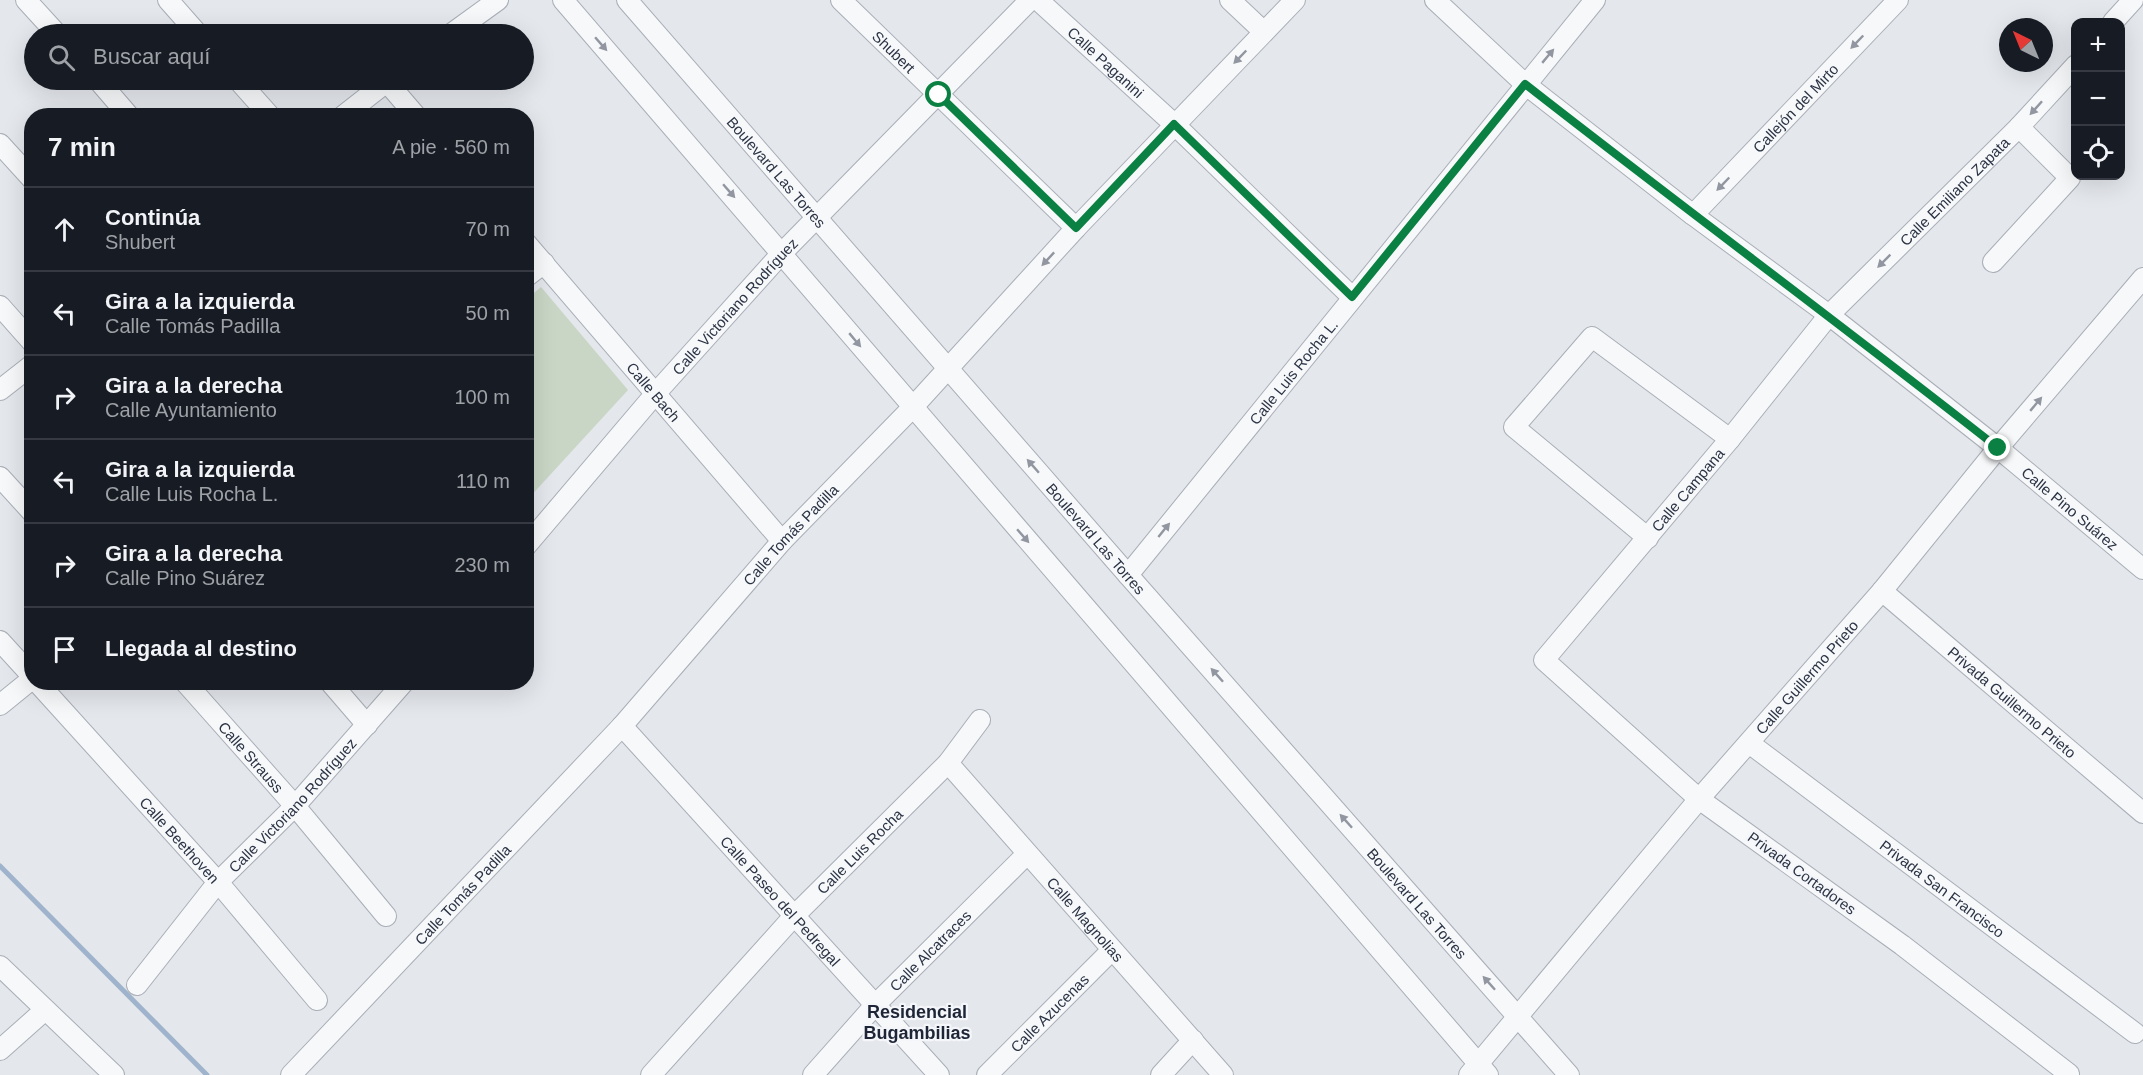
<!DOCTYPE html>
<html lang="es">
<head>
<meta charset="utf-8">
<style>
  :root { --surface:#171b24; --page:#242831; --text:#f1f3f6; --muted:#9ea1a6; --line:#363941 }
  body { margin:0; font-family:Arial,sans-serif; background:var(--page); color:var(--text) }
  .controls { position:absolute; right:18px; top:18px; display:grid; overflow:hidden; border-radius:12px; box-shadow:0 6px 24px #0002 }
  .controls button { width:54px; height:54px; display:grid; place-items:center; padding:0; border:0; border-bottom:2px solid var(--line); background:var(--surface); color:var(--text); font:30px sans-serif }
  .compass { position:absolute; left:1999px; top:18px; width:54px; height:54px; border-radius:50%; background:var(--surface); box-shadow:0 6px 24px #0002; rotate:317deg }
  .stop { position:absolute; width:18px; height:18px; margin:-14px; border:4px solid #0b8043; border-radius:50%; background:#fff }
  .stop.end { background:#0b8043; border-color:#fff; box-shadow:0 2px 6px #0008 }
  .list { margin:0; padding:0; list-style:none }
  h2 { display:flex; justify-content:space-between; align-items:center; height:78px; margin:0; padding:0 24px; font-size:26px }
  h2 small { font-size:20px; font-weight:400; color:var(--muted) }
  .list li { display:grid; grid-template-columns:39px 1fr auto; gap:18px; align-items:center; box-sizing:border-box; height:84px; padding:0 24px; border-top:2px solid var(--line) }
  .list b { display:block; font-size:22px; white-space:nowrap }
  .list p { margin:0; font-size:20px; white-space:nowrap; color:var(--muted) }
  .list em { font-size:20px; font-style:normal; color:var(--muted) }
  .icon { flex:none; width:33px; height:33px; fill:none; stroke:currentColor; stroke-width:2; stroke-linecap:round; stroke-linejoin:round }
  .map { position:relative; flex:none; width:2143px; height:1075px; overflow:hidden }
  .search { position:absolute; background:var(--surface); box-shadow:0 6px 24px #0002; left:24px; top:24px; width:510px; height:66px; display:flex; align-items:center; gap:15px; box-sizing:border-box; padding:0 21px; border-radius:33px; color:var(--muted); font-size:22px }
  .panel { position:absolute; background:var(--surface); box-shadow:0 6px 24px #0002; left:24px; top:108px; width:510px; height:582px; border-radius:24px }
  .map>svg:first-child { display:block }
</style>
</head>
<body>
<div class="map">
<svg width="2143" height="1075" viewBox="0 0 2143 1075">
  <rect width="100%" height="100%" fill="#e4e7ec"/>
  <path fill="#c9d6c5" d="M541 287 628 390 527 500V299Z"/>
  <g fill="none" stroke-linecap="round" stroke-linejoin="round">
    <path stroke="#9fb4cc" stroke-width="5" d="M0 866 207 1075"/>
    <g stroke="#a9aeb7" stroke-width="22">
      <g id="minor">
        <path d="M26 0 57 34"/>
        <path d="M168 0 198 34"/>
        <path d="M563 0 1488 1075"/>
        <path id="s1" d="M627 0 1128 575 1569 1075"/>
        <path id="s2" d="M841 0 1076 228"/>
        <path id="s3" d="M1038 0 1174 124 1352 297"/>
        <path d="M1230 0 1264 32"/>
        <path id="s4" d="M1435 0 1525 84 1693 215 1829 315 1998 448 2143 569"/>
        <path d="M2113 22 2133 0"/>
        <path d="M451 34 498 0"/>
        <path d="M98 80 129 116"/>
        <path d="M238 80 270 116"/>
        <path d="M386 81 416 116"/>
        <path d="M343 116 389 80"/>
        <path d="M0 144 32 179"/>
        <path id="s5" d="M1693 215 1898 0"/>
        <path id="s6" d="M526 243 782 541"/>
        <path d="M1993 262 2070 178 2019 127"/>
        <path d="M526 277 544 263"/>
        <path d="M0 306 32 342"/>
        <path d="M0 390 32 365"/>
        <path d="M0 477 32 512"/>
        <path d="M1648 538 1514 427 1592 337 1730 439"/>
        <path id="s7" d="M526 546 656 393 782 253 1030 0"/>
        <path id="s8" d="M1128 575 1595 0"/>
        <path id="s9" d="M1882 591 2143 813"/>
        <path d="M0 641 32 676"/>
        <path id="s10" d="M37 682 218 882 317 1000"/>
        <path id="s11" d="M185 682 295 806 386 916"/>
        <path d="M330 682 367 725"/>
        <path d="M0 705 32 679"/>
        <path id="s12" d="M622 726 939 1075"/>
        <path id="s13" d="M1749 743 2135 1033"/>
        <path id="s14" d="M948 763 1223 1075"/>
        <path d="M0 966 114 1075"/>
        <path id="s15" d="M137 985 218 882 295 806 404 682"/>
        <path d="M0 1050 45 1010"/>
        <path id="s16" d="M2069 1074 1902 945 1699 799 1544 660 1730 439 1829 315 2019 127 2076 65"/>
        <path id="s17" d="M291 1075 622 726 782 541 912 408 1076 228 1295 0"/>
        <path id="s18" d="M651 1075 794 916 948 763 980 720"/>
        <path id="s19" d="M813 1075 876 1004 1026 855"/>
        <path id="s20" d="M987 1075 1112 950"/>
        <path d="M1161 1075 1193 1040"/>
        <path id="s21" d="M1469 1075 1699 799 1882 591 1998 448 2143 278"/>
      </g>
    </g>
    <use href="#minor" stroke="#f7f8fa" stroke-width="20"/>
  </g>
  <defs><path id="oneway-solid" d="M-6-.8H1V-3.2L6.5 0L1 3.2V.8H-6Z" transform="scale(1.5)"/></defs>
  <g fill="#9196a0">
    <use href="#oneway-solid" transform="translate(1857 42) rotate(134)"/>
    <use href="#oneway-solid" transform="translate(601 44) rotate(49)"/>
    <use href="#oneway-solid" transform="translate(1548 56) rotate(-50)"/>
    <use href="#oneway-solid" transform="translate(1240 57) rotate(134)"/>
    <use href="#oneway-solid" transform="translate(2036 108) rotate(132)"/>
    <use href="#oneway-solid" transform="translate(1723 184) rotate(134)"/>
    <use href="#oneway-solid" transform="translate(729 191) rotate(49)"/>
    <use href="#oneway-solid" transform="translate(1048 259) rotate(133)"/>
    <use href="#oneway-solid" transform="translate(1884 261) rotate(135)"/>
    <use href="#oneway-solid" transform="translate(855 340) rotate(50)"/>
    <use href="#oneway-solid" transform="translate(2036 404) rotate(-50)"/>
    <use href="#oneway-solid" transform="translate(1033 466) rotate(-131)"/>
    <use href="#oneway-solid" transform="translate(1164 530) rotate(-51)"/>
    <use href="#oneway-solid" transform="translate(1023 536) rotate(49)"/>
    <use href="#oneway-solid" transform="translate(1217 675) rotate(-132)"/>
    <use href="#oneway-solid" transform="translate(1346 821) rotate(-132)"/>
    <use href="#oneway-solid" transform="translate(1489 983) rotate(-132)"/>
  </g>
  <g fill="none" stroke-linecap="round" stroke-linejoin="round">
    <path stroke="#0b8043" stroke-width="8" d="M939 95 1076 228 1174 124 1352 297 1525 84C1682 207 1842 325 1998 448"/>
  </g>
  <g text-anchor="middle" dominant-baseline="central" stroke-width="4.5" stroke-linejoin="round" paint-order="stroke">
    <g font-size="15" fill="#2b3445" stroke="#f4f6f9">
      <text stroke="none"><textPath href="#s2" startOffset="74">Shubert</textPath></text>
      <text stroke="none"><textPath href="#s3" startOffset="92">Calle Paganini</textPath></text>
      <text stroke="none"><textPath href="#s5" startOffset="148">Callejón del Mirto</textPath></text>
      <text stroke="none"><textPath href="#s1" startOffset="228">Boulevard Las Torres</textPath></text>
      <text stroke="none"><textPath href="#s16" startOffset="1293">Calle Emiliano Zapata</textPath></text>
      <text stroke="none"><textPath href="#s7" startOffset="318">Calle Victoriano Rodríguez</textPath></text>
      <text stroke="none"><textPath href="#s8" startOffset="262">Calle Luis Rocha L.</textPath></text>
      <text stroke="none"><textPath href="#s6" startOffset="196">Calle Bach</textPath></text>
      <text stroke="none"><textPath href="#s16" startOffset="892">Calle Campana</textPath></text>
      <text stroke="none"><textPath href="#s4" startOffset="814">Calle Pino Suárez</textPath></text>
      <text stroke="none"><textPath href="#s17" startOffset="736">Calle Tomás Padilla</textPath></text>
      <text stroke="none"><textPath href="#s1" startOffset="714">Boulevard Las Torres</textPath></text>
      <text stroke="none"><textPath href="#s21" startOffset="522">Calle Guillermo Prieto</textPath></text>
      <text stroke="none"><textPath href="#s9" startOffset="171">Privada Guillermo Prieto</textPath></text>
      <text stroke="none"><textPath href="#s11" startOffset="100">Calle Strauss</textPath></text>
      <text stroke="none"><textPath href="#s15" startOffset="238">Calle Victoriano Rodríguez</textPath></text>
      <text stroke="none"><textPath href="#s10" startOffset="213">Calle Beethoven</textPath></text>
      <text stroke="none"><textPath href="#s18" startOffset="306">Calle Luis Rocha</textPath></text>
      <text transform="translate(1802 873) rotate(36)">Privada Cortadores</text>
      <text stroke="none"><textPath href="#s13" startOffset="242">Privada San Francisco</textPath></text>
      <text stroke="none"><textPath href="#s17" startOffset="249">Calle Tomás Padilla</textPath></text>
      <text stroke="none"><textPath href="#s12" startOffset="236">Calle Paseo del Pedregal</textPath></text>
      <text stroke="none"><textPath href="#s1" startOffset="1200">Boulevard Las Torres</textPath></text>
      <text stroke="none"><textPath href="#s14" startOffset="208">Calle Magnolias</textPath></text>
      <text stroke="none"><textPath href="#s19" startOffset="171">Calle Alcatraces</textPath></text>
      <text stroke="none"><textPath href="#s20" startOffset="88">Calle Azucenas</textPath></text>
    </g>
    <g font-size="18" font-weight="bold" fill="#1d2536" stroke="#f4f6f9">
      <text x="917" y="1012">Residencial<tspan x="917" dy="21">Bugambilias</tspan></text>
    </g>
  </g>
</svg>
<div class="controls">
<button>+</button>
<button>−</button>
<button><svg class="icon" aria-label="locate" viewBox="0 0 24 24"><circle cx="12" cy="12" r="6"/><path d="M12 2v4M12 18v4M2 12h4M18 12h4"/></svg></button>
</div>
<svg class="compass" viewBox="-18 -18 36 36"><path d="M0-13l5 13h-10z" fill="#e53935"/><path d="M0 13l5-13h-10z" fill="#9ea1a6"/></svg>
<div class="stop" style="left:939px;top:95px"></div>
<div class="stop end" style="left:1998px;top:448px"></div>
<div class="search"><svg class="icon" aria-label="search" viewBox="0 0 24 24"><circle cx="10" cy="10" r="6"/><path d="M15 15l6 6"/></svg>Buscar aquí</div>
<section class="panel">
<h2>7 min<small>A pie · 560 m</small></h2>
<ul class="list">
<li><svg class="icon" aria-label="ahead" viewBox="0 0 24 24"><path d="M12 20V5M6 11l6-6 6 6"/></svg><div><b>Continúa</b><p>Shubert</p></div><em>70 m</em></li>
<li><svg class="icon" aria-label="left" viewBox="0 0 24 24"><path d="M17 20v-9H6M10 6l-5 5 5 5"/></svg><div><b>Gira a la izquierda</b><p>Calle Tomás Padilla</p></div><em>50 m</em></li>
<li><svg class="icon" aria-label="right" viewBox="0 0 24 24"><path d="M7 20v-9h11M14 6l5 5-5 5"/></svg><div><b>Gira a la derecha</b><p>Calle Ayuntamiento</p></div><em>100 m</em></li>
<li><svg class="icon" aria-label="left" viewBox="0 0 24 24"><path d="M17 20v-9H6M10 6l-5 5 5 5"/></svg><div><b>Gira a la izquierda</b><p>Calle Luis Rocha L.</p></div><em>110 m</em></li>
<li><svg class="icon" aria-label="right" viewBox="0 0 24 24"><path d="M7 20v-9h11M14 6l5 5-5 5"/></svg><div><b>Gira a la derecha</b><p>Calle Pino Suárez</p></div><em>230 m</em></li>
<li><svg class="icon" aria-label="arrive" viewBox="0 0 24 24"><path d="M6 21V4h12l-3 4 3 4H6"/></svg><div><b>Llegada al destino</b></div></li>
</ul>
</section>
</div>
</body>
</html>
